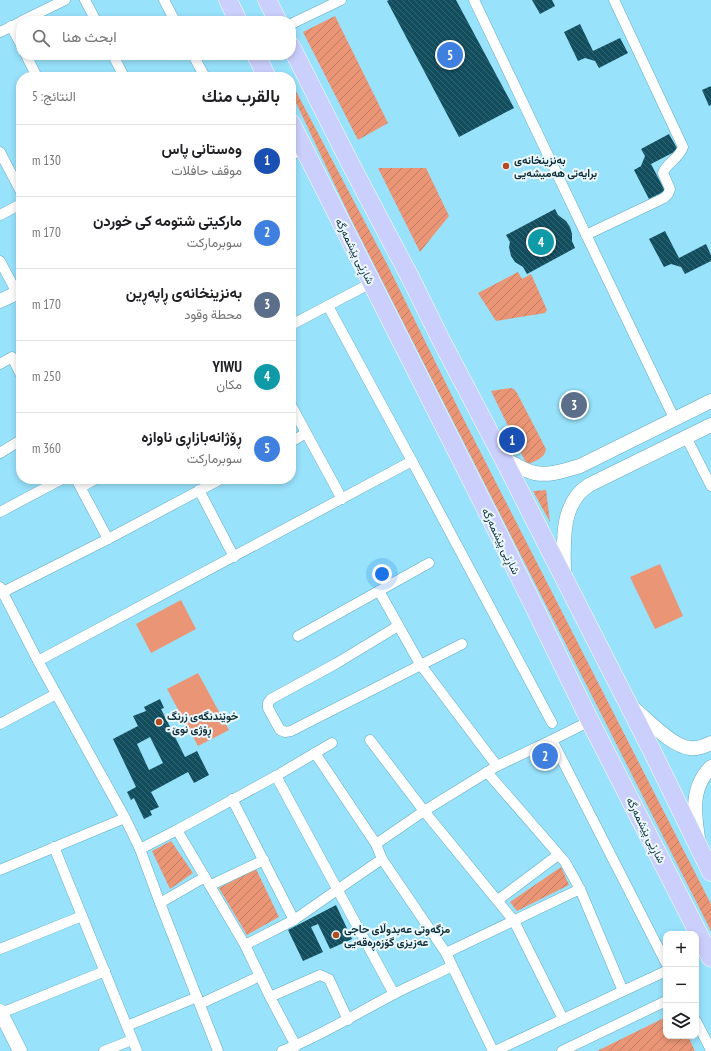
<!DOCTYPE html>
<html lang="ar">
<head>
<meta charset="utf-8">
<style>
  :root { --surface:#fff; --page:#f2f2f2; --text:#202124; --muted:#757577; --line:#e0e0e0; --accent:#b24c20 }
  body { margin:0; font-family:"PT Sans Narrow",Vazirmatn,sans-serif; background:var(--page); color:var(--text); direction:rtl }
  .controls { position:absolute; right:12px; bottom:12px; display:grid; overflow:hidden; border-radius:8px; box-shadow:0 2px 6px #0003 }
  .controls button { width:36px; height:36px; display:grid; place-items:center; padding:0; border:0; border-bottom:1px solid var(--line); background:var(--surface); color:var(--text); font:20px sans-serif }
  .you { position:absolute; left:382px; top:574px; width:14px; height:14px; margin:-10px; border:3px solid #fff; border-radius:50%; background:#1a73e8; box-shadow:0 0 0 6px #1a73e833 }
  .badge { display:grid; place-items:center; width:26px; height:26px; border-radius:50%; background:var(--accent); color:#fff; font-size:13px; font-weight:700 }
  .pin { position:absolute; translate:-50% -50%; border:2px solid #fff; box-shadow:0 1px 4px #0006 }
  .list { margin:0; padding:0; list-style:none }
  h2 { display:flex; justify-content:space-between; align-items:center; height:52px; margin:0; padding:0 16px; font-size:17px }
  h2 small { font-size:13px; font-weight:400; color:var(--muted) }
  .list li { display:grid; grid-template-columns:26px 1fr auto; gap:12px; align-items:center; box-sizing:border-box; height:72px; padding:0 16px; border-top:1px solid var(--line) }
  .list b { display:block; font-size:15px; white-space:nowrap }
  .list p { margin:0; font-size:13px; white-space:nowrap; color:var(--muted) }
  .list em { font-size:13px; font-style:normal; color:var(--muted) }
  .icon { flex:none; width:22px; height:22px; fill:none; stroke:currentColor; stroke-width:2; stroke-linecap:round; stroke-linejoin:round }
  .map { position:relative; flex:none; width:711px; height:1051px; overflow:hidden; direction:ltr }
  .search { position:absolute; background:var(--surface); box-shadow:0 2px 6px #0003; left:16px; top:16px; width:280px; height:44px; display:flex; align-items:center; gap:10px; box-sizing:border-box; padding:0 14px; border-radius:16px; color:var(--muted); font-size:15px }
  .panel { position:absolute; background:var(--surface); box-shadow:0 2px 6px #0003; left:16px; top:72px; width:280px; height:412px; border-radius:16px; direction:rtl }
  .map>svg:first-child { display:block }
</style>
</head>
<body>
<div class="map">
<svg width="711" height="1051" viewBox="0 0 711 1051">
  <defs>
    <pattern id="garden-furrows" width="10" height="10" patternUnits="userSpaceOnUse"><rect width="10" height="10" fill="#ea9676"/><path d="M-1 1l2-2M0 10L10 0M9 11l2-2" fill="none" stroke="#bc7b62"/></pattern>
    <pattern id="building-back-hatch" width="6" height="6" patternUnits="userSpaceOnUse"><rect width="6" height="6" fill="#134e5f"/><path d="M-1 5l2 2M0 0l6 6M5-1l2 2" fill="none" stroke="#346573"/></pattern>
  </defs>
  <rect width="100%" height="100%" fill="#98e2fb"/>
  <g fill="#ea9676">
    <path d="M660 564 683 616 655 629 630 577Z"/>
    <path d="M181 600 196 629 151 653 136 624Z"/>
    <path d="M198 673 229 730 198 746 167 689Z"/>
  </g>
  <g fill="url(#garden-furrows)">
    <path d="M335 16 388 123 358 140 303 32Z"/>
    <path d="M291 82 387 264 460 412 711 904V931L548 609 350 217 291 92Z"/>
    <path d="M378 168H426L449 216 420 252Z"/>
    <path d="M518 272 522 279 531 274 547 310 545 313 496 321 478 293Z"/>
    <path d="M510 388 514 389 517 393 546 449C545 458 535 461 527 465L491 391Z"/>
    <path d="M546 490 550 522 533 491Z"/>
    <path d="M171 841 193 873 170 889 152 851Z"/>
    <path d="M561 867 569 885 517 911 510 902Z"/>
    <path d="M256 869 279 917 247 935 219 888Z"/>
    <path d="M666 1017V1036H688L695 1051H597Z"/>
  </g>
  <g fill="url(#building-back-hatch)" fill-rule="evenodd">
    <path d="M389 0H456L514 108 459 137 387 1Z"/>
    <path d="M532 0H552L555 6 540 14Z"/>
    <path d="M580 24 593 51 620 38 628 53 599 68 595 61 585 58 578 61 564 32Z"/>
    <path d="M711 86V105L709 106 702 90Z"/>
    <path d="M669 134 678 150 651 164 665 191 649 199 634 170 641 166 645 156 641 149Z"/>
    <path d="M555 209 558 215 566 221 570 227 572 234V241L575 248 527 274 523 267 515 262 511 256 509 247 510 242 506 235Z"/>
    <path d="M665 231 679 258 706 244 711 255V261L685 274 681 267 671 264 664 267 649 239Z"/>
    <path d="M160 699 164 708 161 709 185 757 197 751 209 775 194 783 188 772 151 792 159 807 150 811 152 815 144 819 134 798 131 800 127 792 136 787 113 739 138 726 133 716 146 711 144 707ZM150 737 163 763 149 770 137 744Z"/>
    <path d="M336 905 352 939 330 949 318 924 311 927 323 952 303 961 288 930Z"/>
  </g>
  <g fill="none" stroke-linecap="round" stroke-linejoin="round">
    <g stroke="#62abc3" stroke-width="11">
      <g id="street">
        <path d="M85 0 96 21"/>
        <path d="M164 0 175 21"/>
        <path d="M474 0 546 151 674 418"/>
        <path d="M22 21 65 0"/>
        <path d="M291 24 341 0"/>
        <path d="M11 26 21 45"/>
        <path d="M0 32 21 22"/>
        <path d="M26 55 37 77"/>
        <path d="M113 55 124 77"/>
        <path d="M193 55 205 77"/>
        <path d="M0 152 21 192"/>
        <path d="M0 215 21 204"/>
        <path d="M586 235 664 198 668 194 670 189 663 173C667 162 679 159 683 147L614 0"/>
        <path d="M0 261 17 293"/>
        <path d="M328 306 412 461 552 723"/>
        <path d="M291 325 371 283"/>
        <path d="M0 364 12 357 21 375"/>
        <path d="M291 405 342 499"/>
        <path d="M686 437 711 486"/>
        <path d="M291 442 306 433"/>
        <path d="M0 453 21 440"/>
        <path d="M76 479 108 539"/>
        <path d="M81 487 96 479"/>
        <path d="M199 490 234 557"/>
        <path d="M0 512 62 479"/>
        <path d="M0 587 38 661 125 818 140 849 160 903 218 1051"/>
        <path d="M379 591 420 664 497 766"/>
        <path d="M3 592 108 539 221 479"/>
        <path d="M398 626 337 663 271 699 268 703V708L280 730 285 732 291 731 462 644"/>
        <path d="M298 636 429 563"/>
        <path d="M38 661 412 461"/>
        <path d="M590 721 552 740 666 963"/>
        <path d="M0 724 56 694"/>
        <path d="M370 740 424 811 514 921 563 1019"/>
        <path d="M315 753 376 844 382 859 446 953 493 1051"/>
        <path d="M487 772 565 862 580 889 623 991"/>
        <path d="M276 776 394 994"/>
        <path d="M232 799 294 920"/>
        <path d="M177 830 245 945 270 997 296 1046"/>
        <path d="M376 844 424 811 497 766 552 740"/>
        <path d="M54 847 137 1051"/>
        <path d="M140 849 177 830 276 776 332 743"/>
        <path d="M0 870 125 818"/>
        <path d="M211 885 264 860"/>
        <path d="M498 900 558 855"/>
        <path d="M160 903 205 877"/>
        <path d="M245 945 294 920 337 890 382 859"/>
        <path d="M0 949 82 916"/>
        <path d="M446 953 580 889"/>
        <path d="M270 997 320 975 329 979 348 1020"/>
        <path d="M200 1004 260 976"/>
        <path d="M1 1013 105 971"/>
        <path d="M696 1021 711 1050"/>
        <path d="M127 1026 197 997"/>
        <path d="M104 1051 132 1040"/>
        <path d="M282 1051C321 1036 357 1013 394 994 413 984 433 976 452 966"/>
        <path d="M495 1051 666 971"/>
        <path d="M562 1051 666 1001"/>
      </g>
    </g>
    <g stroke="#62abc3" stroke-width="15">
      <g id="secondary">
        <path d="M291 153 303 147"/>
        <path d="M0 301 21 291"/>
        <path d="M503 458C513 463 524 471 535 473 550 476 566 470 580 466L711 401"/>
        <path d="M564 576C564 545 559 504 589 485L711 425"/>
        <path d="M632 707C647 719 671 746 690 748 697 749 705 746 711 743"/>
        <path d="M698 838C694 812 691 787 711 767"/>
        <path d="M0 1011 20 1051"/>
      </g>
    </g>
    <g stroke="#fff" stroke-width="19">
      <g id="highway">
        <path d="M228 0 238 21"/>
        <path d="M267 0 278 21"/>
        <path d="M291 46 351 165 410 277 442 342 503 458 651 749 711 872"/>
        <path d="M256 55 267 77"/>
        <path d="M291 123 498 533 590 721 711 958"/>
      </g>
    </g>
    <use href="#street" stroke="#fff" stroke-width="10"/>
    <use href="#secondary" stroke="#fff" stroke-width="14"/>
    <use href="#highway" stroke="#cbcffc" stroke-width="18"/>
  </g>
  <g fill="#b24c20" stroke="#ebf9fe" stroke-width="1.5">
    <circle cx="506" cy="166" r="4"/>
    <circle cx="159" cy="722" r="4"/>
    <circle cx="336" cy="935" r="4"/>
  </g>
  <g text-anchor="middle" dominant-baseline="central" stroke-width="4" stroke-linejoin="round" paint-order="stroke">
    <g font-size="11" font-weight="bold" fill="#0e2e38" stroke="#ebf9fe" text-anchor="start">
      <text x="514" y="160">بەنزینخانەی<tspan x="514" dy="13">برایەتی هەمیشەیی</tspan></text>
      <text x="167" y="716">خوێندنگەی زرنگ<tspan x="167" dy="13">- ڕۆژی نوێ</tspan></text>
      <text x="344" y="929">مزگەوتی عەبدوڵای حاجی<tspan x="344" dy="13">عەزیزی گۆزەڕەقەیی</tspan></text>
    </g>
    <g font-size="11" fill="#0e2e38" stroke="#ebf9fe">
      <text transform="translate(355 251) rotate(63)">شاڕێی پێشمەرگە</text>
      <text transform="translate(501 541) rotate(64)">شاڕێی پێشمەرگە</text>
      <text transform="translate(646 830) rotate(63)">شاڕێی پێشمەرگە</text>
    </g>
  </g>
</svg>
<div class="controls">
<button>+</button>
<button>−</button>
<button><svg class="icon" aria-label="layers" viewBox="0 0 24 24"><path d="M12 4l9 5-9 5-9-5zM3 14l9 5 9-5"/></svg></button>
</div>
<div class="you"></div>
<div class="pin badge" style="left:512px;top:440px;background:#1a4fb4">1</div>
<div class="pin badge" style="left:545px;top:756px;background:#3f7fe0">2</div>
<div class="pin badge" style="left:574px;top:405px;background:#5c6f8a">3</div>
<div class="pin badge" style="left:541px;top:242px;background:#0f9aa8">4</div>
<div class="pin badge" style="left:450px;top:55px;background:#3f7fe0">5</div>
<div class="search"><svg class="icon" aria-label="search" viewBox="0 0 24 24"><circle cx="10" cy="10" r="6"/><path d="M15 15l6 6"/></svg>ابحث هنا</div>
<section class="panel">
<h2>بالقرب منك<small>النتائج: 5</small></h2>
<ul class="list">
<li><span class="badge" style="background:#1a4fb4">1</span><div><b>وەستانی پاس</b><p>موقف حافلات</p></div><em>130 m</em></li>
<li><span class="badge" style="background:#3f7fe0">2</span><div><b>مارکیتی شتومه کی خوردن</b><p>سوبرماركت</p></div><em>170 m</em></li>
<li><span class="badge" style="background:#5c6f8a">3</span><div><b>بەنزینخانەی ڕاپەڕین</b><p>محطة وقود</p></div><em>170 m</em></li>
<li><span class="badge" style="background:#0f9aa8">4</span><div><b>YIWU</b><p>مكان</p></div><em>250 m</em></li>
<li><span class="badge" style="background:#3f7fe0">5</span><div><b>ڕۆژانەبازاڕی ناوازە</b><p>سوبرماركت</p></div><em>360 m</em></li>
</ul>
</section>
</div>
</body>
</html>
